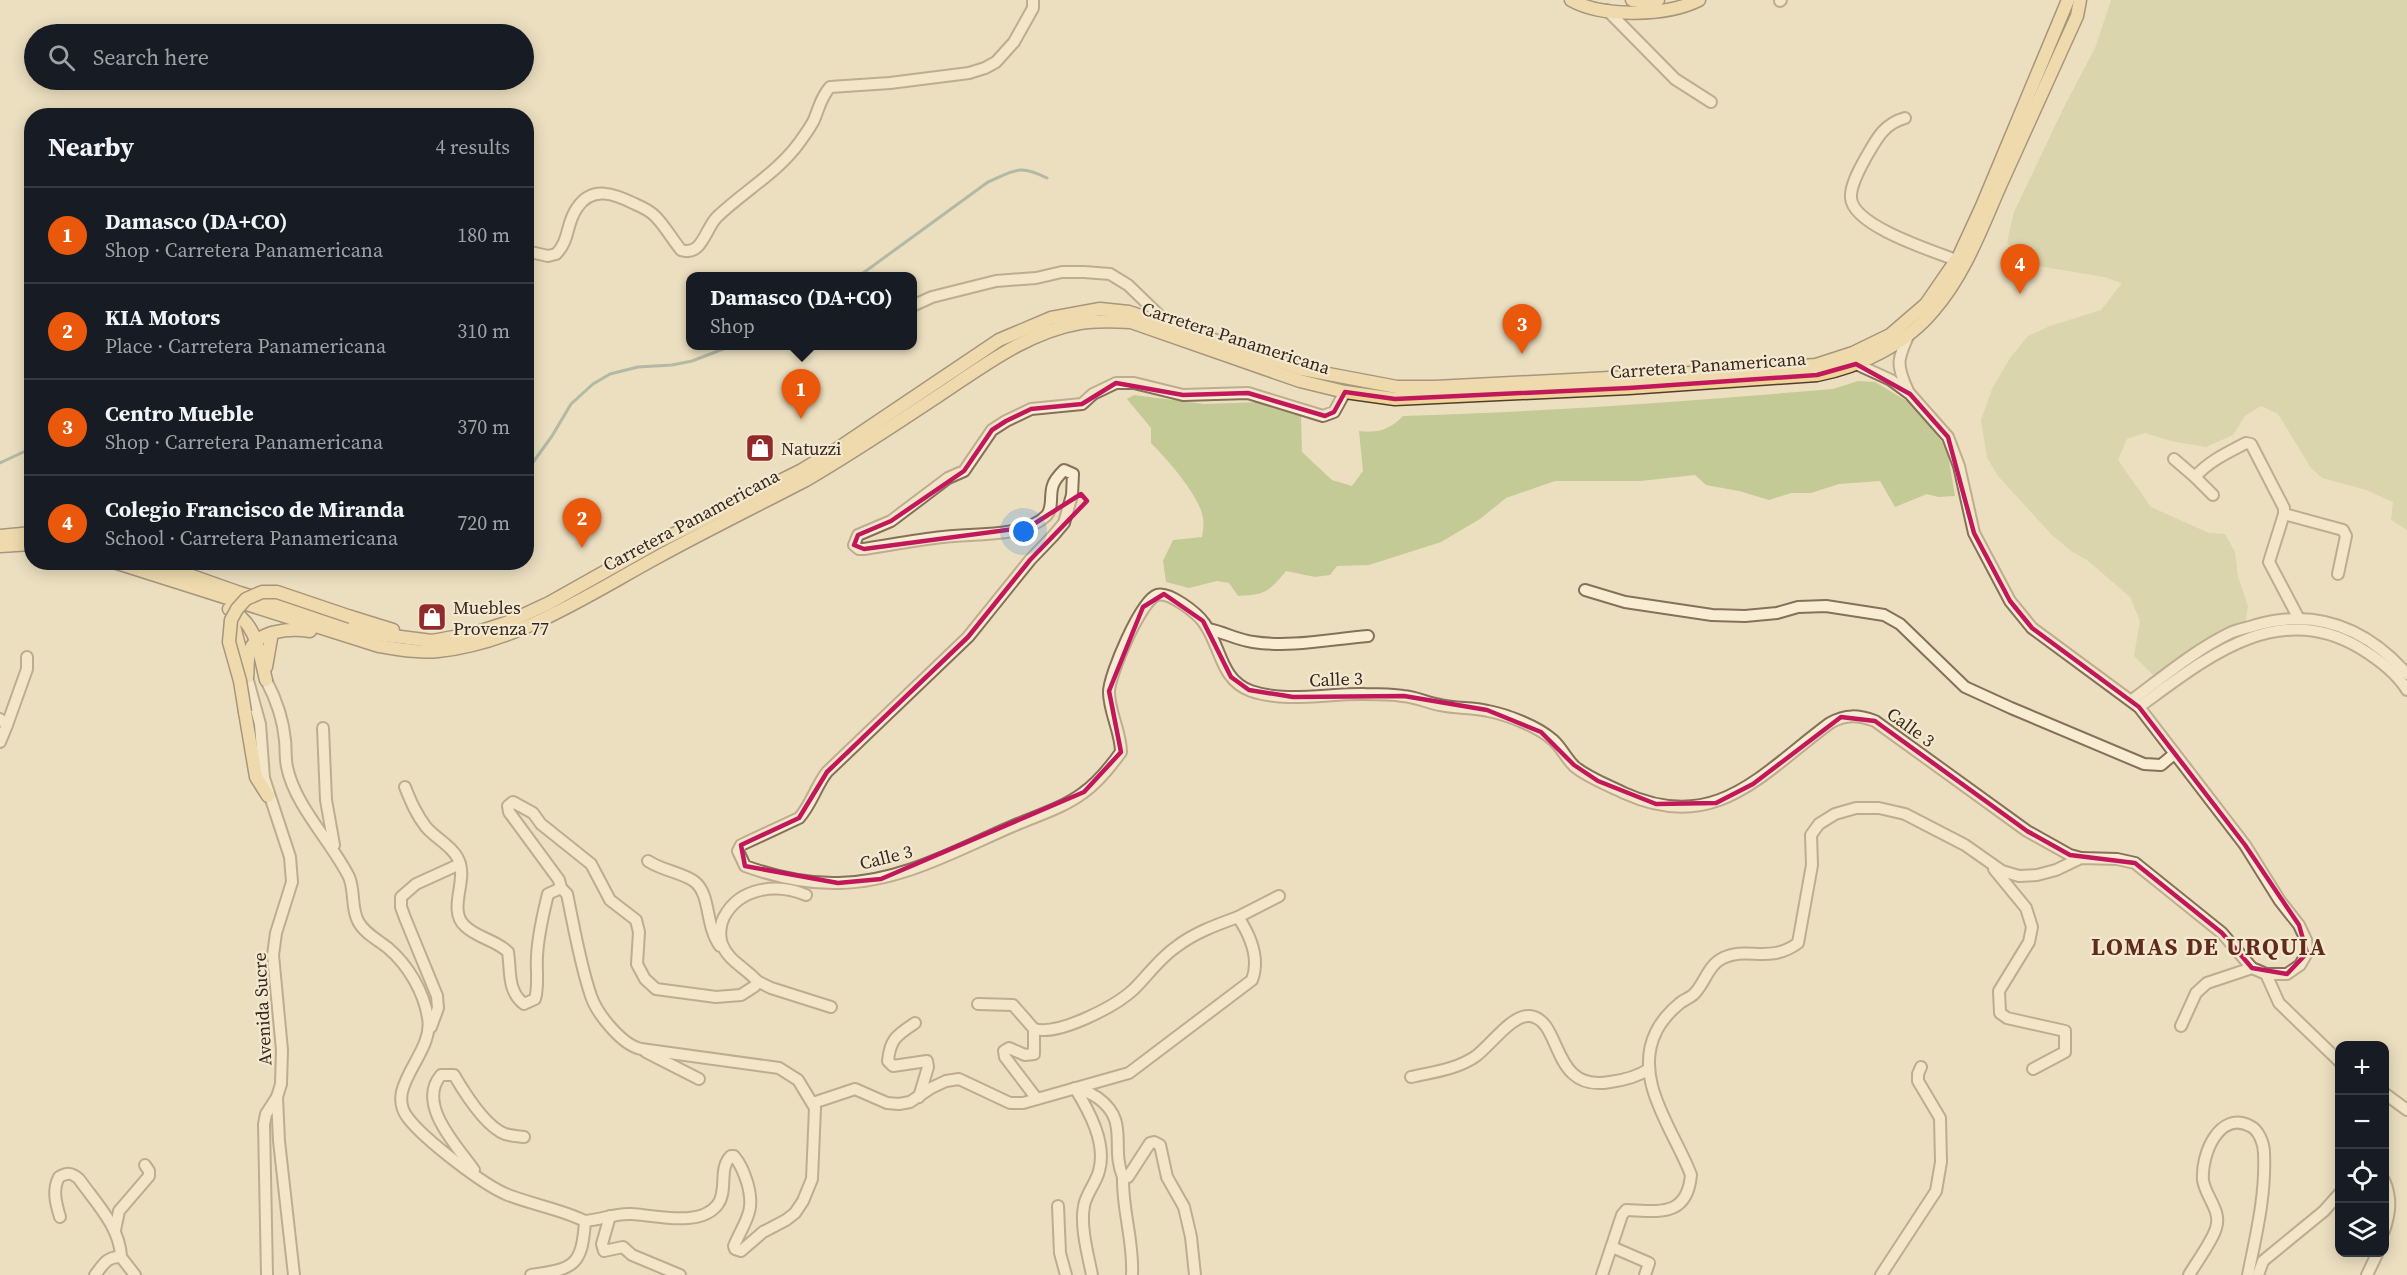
<!DOCTYPE html>
<html lang="en">
<head>
<meta charset="utf-8">
<style>
  :root { --surface:#171b24; --page:#242831; --text:#f1f3f6; --muted:#9ea1a6; --line:#363941; --accent:#ea580c }
  body { margin:0; font-family:"Source Serif 4",serif; background:var(--page); color:var(--text) }
  .controls { position:absolute; right:18px; bottom:18px; display:grid; overflow:hidden; border-radius:12px; box-shadow:0 3px 15px #0003 }
  .controls button { width:54px; height:54px; display:grid; place-items:center; padding:0; border:0; border-bottom:2px solid var(--line); background:var(--surface); color:var(--text); font:30px sans-serif }
  .you { position:absolute; left:1024px; top:532px; width:21px; height:21px; margin:-15px; border:4px solid #fff; border-radius:50%; background:#1a73e8; box-shadow:0 0 0 9px #1a73e833 }
  .badge { display:grid; place-items:center; width:39px; height:39px; border-radius:50%; background:var(--accent); color:#fff; font-size:20px; font-weight:700 }
  .pin { position:absolute; translate:-50% -50px; filter:drop-shadow(0 2px 3px #0008) }
  .pin::after { content:''; position:absolute; top:32px; width:21px; height:18px; background:inherit; clip-path:polygon(0 0,100% 0,50% 100%) }
  .popup { position:absolute; left:686px; top:272px; width:231px; height:78px; box-sizing:border-box; display:grid; place-content:center; border-radius:12px; background:var(--surface); filter:drop-shadow(0 2px 4px #0005); font-size:20px; white-space:nowrap; color:var(--muted) }
  .popup b { font-size:22px; color:var(--text) }
  .popup::after { content:''; position:absolute; left:50%; top:100%; margin-left:-12px; border:12px solid transparent; border-top-color:var(--surface) }
  .list { margin:0; padding:0; list-style:none }
  h2 { display:flex; justify-content:space-between; align-items:center; height:78px; margin:0; padding:0 24px; font-size:26px }
  h2 small { font-size:20px; font-weight:400; color:var(--muted) }
  .list li { display:grid; grid-template-columns:39px 1fr auto; gap:18px; align-items:center; box-sizing:border-box; height:96px; padding:0 24px; border-top:2px solid var(--line) }
  .list b { display:block; font-size:22px; white-space:nowrap }
  .list p { margin:0; font-size:20px; white-space:nowrap; color:var(--muted) }
  .list em { font-size:20px; font-style:normal; color:var(--muted) }
  .icon { flex:none; width:33px; height:33px; fill:none; stroke:currentColor; stroke-width:2; stroke-linecap:round; stroke-linejoin:round }
  .map { position:relative; flex:none; width:2407px; height:1275px; overflow:hidden }
  .search { position:absolute; background:var(--surface); box-shadow:0 3px 15px #0003; left:24px; top:24px; width:510px; height:66px; display:flex; align-items:center; gap:15px; box-sizing:border-box; padding:0 21px; border-radius:33px; color:var(--muted); font-size:22px }
  .panel { position:absolute; background:var(--surface); box-shadow:0 3px 15px #0003; left:24px; top:108px; width:510px; height:462px; border-radius:24px }
  .map>svg:first-child { display:block }
</style>
</head>
<body>
<div class="map">
<svg width="2407" height="1275" viewBox="0 0 2407 1275">
  <rect width="100%" height="100%" fill="#ecdfc0"/>
  <g fill="#c4ca95">
    <path d="M2111 0H2407V530L2391 520 2393 502 2366 490 2322 478 2311 468 2278 414 2261 406 2245 416 2233 435 2206 447 2171 441 2145 433 2127 439 2118 460 2151 507 2209 533 2225 534 2235 552 2238 577 2248 606 2245 624 2158 680 2134 656 2140 621 2130 597 2087 560 2071 551 2051 534 1998 476 1987 458 1981 420 1992 389 2010 358 2028 336 2050 326 2101 310 2122 283 2104 277 2020 263 2007 242 2014 212 2064 107 2095 48Z"/>
    <path d="M1858 381 1875 382 1910 403 1931 427 1947 449 1955 496 1938 497 1927 494 1895 507 1880 481 1839 484 1811 493H1791L1769 500 1739 491 1706 485 1695 475 1641 481H1555L1506 498 1480 519 1441 542 1369 565 1337 566 1330 575 1315 577 1286 571C1269 592 1265 595 1238 596L1229 583 1217 581 1189 588 1166 582 1163 561 1173 540 1202 537C1203 531 1204 524 1203 518 1200 496 1166 458 1151 443V428L1127 399 1134 395 1204 404 1261 402 1301 415 1302 452 1332 480 1352 486 1363 471 1359 431C1379 433 1389 430 1403 416 1547 412 1690 401 1833 389Z"/>
  </g>
  <g fill="none" stroke-linecap="round" stroke-linejoin="round">
    <g stroke="#6b8c84" stroke-width="3">
      <path d="M859 276 988 182C1016 170 1019 164 1047 178"/>
      <path d="M0 463 32 448"/>
      <path d="M526 472 552 436 571 404 593 384 610 374 638 367 672 365 692 361 731 346"/>
    </g>
    <g stroke="#857059" stroke-width="14">
      <g id="minor">
        <path d="M1780 1 1781 0"/>
        <path d="M1607 10 1675 79 1711 102"/>
        <path d="M1905 118C1883 124 1876 140 1865 159 1859 170 1850 186 1851 198 1853 226 1933 251 1956 260"/>
        <path d="M526 251 548 256 556 254C570 240 566 223 577 208 592 185 615 194 635 204 642 207 650 211 655 216 665 226 672 239 681 250 702 257 705 229 717 217 744 191 777 173 799 143 804 136 810 128 814 120 819 108 821 97 830 87L890 83 969 73 985 68 996 62 1014 42 1033 8V0"/>
        <path d="M912 306 932 297 996 281 1036 278 1062 272H1084L1110 274 1128 285 1158 314 1159 322"/>
        <path d="M1908 391C1896 365 1897 360 1909 334"/>
        <path d="M1345 392 1334 412 1323 416 1248 393 1183 395 1134 383H1116L1093 394 1082 404 1031 409 1006 421 992 430 964 471 948 478 891 521 858 535 854 545 859 549H864C890 545 916 540 943 537 973 533 1023 538 1046 516 1054 508 1049 495 1053 485 1055 479 1059 475 1064 470L1073 474 1072 495 1064 523 1053 536 1030 560 968 637 827 772C816 786 811 805 799 818L741 845 738 851 745 866C773 876 808 884 839 883 901 882 957 850 1013 826 1036 816 1063 808 1083 793 1097 783 1111 766 1121 752 1121 732 1109 712 1109 692 1109 675 1141 600 1157 595 1169 591 1197 613 1204 623 1221 646 1220 680 1251 691 1285 703 1330 693 1365 694 1378 694 1391 694 1403 696 1416 697 1428 703 1440 705 1456 709 1472 707 1488 711 1508 715 1537 726 1553 740 1561 747 1566 758 1574 766 1588 778 1608 785 1624 793 1716 835 1762 773 1830 723 1846 714 1858 715 1875 721L2027 831 2070 855 2081 858"/>
        <path d="M2174 459 2195 477C2209 461 2227 453 2246 443L2251 444 2284 508V514L2269 562 2298 617"/>
        <path d="M2195 477 2213 495"/>
        <path d="M2284 514 2343 530 2346 536 2338 574"/>
        <path d="M1585 590 1625 602 1712 615 1745 616 1777 613 1798 607 1826 606 1884 615 1900 624 1965 687 2011 708 2144 764 2161 765 2174 754"/>
        <path d="M1208 629C1224 632 1237 640 1253 642 1290 648 1331 639 1368 636"/>
        <path d="M247 677 260 724 264 778 290 857 292 882 276 933 273 955 282 1050 281 1084 277 1097 279 1141 294 1275"/>
        <path d="M266 680C276 699 283 718 285 740 286 749 285 758 287 767 295 806 331 841 349 877 355 891 351 908 358 921 364 933 378 940 388 948 408 965 424 992 428 1018 435 1053 383 1087 408 1118 424 1139 483 1185 508 1195 534 1205 560 1209 585 1221 582 1266 574 1269 531 1275"/>
        <path d="M2132 700C2163 677 2195 650 2230 633 2238 629 2248 628 2256 625 2317 608 2366 628 2407 674"/>
        <path d="M2139 707C2205 659 2277 598 2360 648 2378 659 2396 672 2407 690"/>
        <path d="M0 719 7 725 0 742"/>
        <path d="M7 725 27 669V657"/>
        <path d="M323 728 326 800 334 845"/>
        <path d="M405 787C411 802 416 814 426 827 436 839 456 848 460 864 466 883 448 911 465 926 477 938 496 940 508 952 511 971 507 991 524 1004L535 999C539 986 536 970 537 956 538 936 543 914 548 894L561 888 567 894C574 927 580 964 591 996 597 1014 622 1045 641 1049L779 1068 798 1080 815 1108 812 1179 803 1201 795 1213 786 1220 763 1232 741 1251 735 1249 734 1246C745 1220 756 1212 747 1182 744 1173 741 1164 734 1156H731C718 1168 728 1190 718 1204 701 1228 655 1215 631 1214 615 1213 601 1220 585 1221"/>
        <path d="M648 861C663 871 684 873 695 882 711 895 705 926 720 946"/>
        <path d="M1994 869 2026 908 2032 927 2029 942 1999 991 2000 1013 2007 1018 2065 1031V1052L2033 1069"/>
        <path d="M561 888 559 880 509 812 508 806 513 802 533 813 541 824 591 864 610 900 636 920 639 932 637 964 645 979 656 989 716 997 741 995 755 986 757 981C746 968 728 961 722 944 719 936 720 924 724 917 740 887 777 883 806 895"/>
        <path d="M1238 917 1279 896"/>
        <path d="M2266 974 2279 1003 2340 1062"/>
        <path d="M757 981 771 988 831 1007"/>
        <path d="M915 1023C897 1035 890 1039 888 1061L893 1066 927 1061 928 1067 919 1097"/>
        <path d="M2181 1026 2196 993 2207 983 2252 968"/>
        <path d="M431 1027 438 1008 437 996 405 918 401 907V897L416 884 460 864"/>
        <path d="M1034 1029V1054L1025 1055 1009 1048 1004 1051 1005 1057 1037 1099"/>
        <path d="M646 1052 699 1079"/>
        <path d="M1411 1077C1433 1072 1458 1069 1476 1056 1491 1045 1512 1014 1530 1016 1563 1020 1550 1093 1610 1082 1625 1080 1637 1077 1649 1069"/>
        <path d="M1075 1088C1089 1111 1107 1143 1099 1171 1096 1183 1086 1194 1084 1206 1080 1226 1088 1255 1092 1275"/>
        <path d="M1076 1090C1086 1090 1090 1093 1098 1098 1130 1121 1110 1147 1123 1177H1128L1150 1143 1154 1142 1160 1145 1167 1177 1184 1207 1191 1237 1195 1275"/>
        <path d="M2384 1093 2407 1110"/>
        <path d="M813 1103 855 1089 887 1103 899 1104 910 1102 931 1088 946 1081 959 1079 1010 1103H1023L1129 1073 1252 980C1260 959 1250 935 1238 917 1216 925 1194 933 1176 947 1160 958 1148 975 1134 989 1116 1006 1059 1036 1034 1029L1013 1005 978 1004"/>
        <path d="M474 1170C457 1146 416 1104 441 1075H454C464 1092 486 1127 505 1134 511 1136 518 1136 524 1137"/>
        <path d="M1123 1177C1122 1210 1134 1242 1132 1275"/>
        <path d="M2384 1180C2392 1198 2390 1213 2384 1231"/>
        <path d="M1058 1206 1060 1253 1066 1275"/>
        <path d="M610 1216 602 1244 604 1251 623 1247 632 1255 680 1275"/>
        <path d="M60 1217C56 1204 52 1190 59 1177 68 1172 72 1173 79 1179 96 1203 120 1227 121 1257"/>
        <path d="M115 1230 119 1211 149 1176V1171L145 1165"/>
        <path d="M1612 1247 1649 1263 1645 1275"/>
        <path d="M95 1275C103 1265 107 1256 121 1257L135 1275"/>
        <path d="M267 1275 264 1124 266 1114 277 1097"/>
        <path d="M1602 1275 1622 1215 1626 1210C1658 1211 1687 1218 1691 1175 1675 1132 1632 1080 1656 1032 1660 1023 1670 1011 1679 1004 1683 1000 1690 998 1694 994 1705 983 1708 965 1723 958 1747 946 1770 964 1798 943L1812 865 1811 835 1819 824 1835 814 1856 808H1879L1905 814 1965 845 2002 871 2019 876 2037 875 2056 870 2081 858 2117 859 2135 863 2222 933 2252 968 2266 974H2287L2300 965 2307 953 2306 940 2299 925 2280 901 2245 845 2139 707 2032 628 2010 601 1974 533 1959 466 1948 437 1910 394 1891 380 1856 364"/>
        <path d="M1881 1275 1936 1191 1941 1162 1940 1118 1918 1081V1074L1921 1067"/>
        <path d="M2189 1275C2196 1263 2213 1240 2216 1228 2222 1211 2205 1196 2203 1180 2201 1155 2219 1110 2250 1126 2259 1130 2264 1144 2264 1153 2266 1195 2256 1235 2248 1275"/>
        <path d="M2258 1275 2263 1261 2324 1211 2340 1193"/>
        <path d="M2367 1275 2378 1252"/>
      </g>
    </g>
    <g stroke="#533e2d" stroke-width="15">
      <g id="major">
        <path d="M1571 0C1603 18 1667 16 1699 0"/>
        <path d="M1632 0 1646 2 1658 0"/>
        <path d="M0 536 32 533"/>
        <path d="M0 546 32 544"/>
        <path d="M114 562 379 646C399 649 418 653 438 651 517 643 588 595 656 558 705 531 756 506 806 480 851 454 894 425 938 396 982 367 1027 332 1080 323 1097 320 1114 321 1131 322L1300 381 1345 392 1395 399 1629 388 1817 375C1860 367 1906 344 1934 310 1965 274 1981 229 2000 186 2026 129 2051 73 2077 16L2080 0"/>
        <path d="M152 562 240 593 369 633 432 641 475 633 506 623 549 603 654 544 802 470 837 449 999 340 1051 318 1100 309 1129 312 1302 369 1397 387H1435L1628 377 1816 365 1853 353 1890 335 1926 304 1959 256 1982 206 2068 0"/>
        <path d="M229 609C257 623 259 652 266 680"/>
        <path d="M351 617 393 630"/>
        <path d="M232 618 244 665"/>
        <path d="M266 667 272 633"/>
        <path d="M247 677C248 670 247 661 249 653 255 630 291 628 310 631"/>
        <path d="M245 712 256 777 268 796"/>
      </g>
    </g>
    <use href="#minor" stroke="#f8edd3" stroke-width="10"/>
    <use href="#major" stroke="#efd498" stroke-width="12"/>
    <g stroke="#533e2d" stroke-width="15" stroke-linecap="butt">
      <path id="major-bridge" d="M245 712 240 681 229 642 231 620 237 609 246 599 262 592H277L351 617"/>
    </g>
    <use href="#major-bridge" stroke="#efd498" stroke-width="12"/>
  </g>
  <path d="M0 0H2407V1275H0ZM1856 364 1910 394 1948 437 1974 533 2010 601 2032 628 2139 707 2245 845 2299 925 2307 953 2287 974 2252 968 2222 933 2135 863 2070 855 2027 831 1875 721 1841 717 1753 784 1716 803 1656 804 1598 781 1574 765 1541 732 1487 710 1404 696 1293 697 1249 690 1231 677 1203 621 1164 594 1143 607 1109 691 1121 752 1084 792 881 879 838 883 745 866 741 845 799 818 827 772 968 637 1030 560 1087 501 1081 494 1029 527 864 549 854 545 858 535 891 521 964 471 992 430 1006 421 1031 409 1082 404 1116 383 1183 395 1248 393 1325 416 1334 412 1345 392 1395 399 1629 388 1817 375Z" fill="#ecdfc0" fill-opacity=".55" fill-rule="evenodd"/>
  <path fill="none" stroke="#c2185b" stroke-width="4.5" stroke-linejoin="round" d="M1856 364 1910 394 1948 437 1974 533 2010 601 2032 628 2139 707 2245 845 2299 925 2307 953 2287 974 2252 968 2222 933 2135 863 2070 855 2027 831 1875 721 1841 717 1753 784 1716 803 1656 804 1598 781 1574 765 1541 732 1487 710 1404 696 1293 697 1249 690 1231 677 1203 621 1164 594 1143 607 1109 691 1121 752 1084 792 881 879 838 883 745 866 741 845 799 818 827 772 968 637 1030 560 1087 501 1081 494 1029 527 864 549 854 545 858 535 891 521 964 471 992 430 1006 421 1031 409 1082 404 1116 383 1183 395 1248 393 1325 416 1334 412 1345 392 1395 399 1629 388 1817 375Z"/>
  <defs>
    <g id="shop-square" transform="scale(1.5)"><rect x="-9" y="-9" width="18" height="18" rx="4" fill="#922a2c" stroke="#f4e9d0"/><path d="M-5-2.5h2.3a2.7 3.5 0 0 1 5.4 0H5L5.5 6h-11ZM-1.5-2.5h3a1.5 2.3 0 0 0-3 0Z" fill="#fff"/></g>
  </defs>
  <g fill-rule="evenodd">
    <use href="#shop-square" x="760" y="448"/>
    <use href="#shop-square" x="432" y="617"/>
  </g>
  <g text-anchor="middle" dominant-baseline="central" stroke-width="4.5" stroke-linejoin="round" paint-order="stroke">
    <g font-size="18" fill="#35281d" stroke="#f4e9d0">
      <text transform="translate(1236 338) rotate(18)">Carretera Panamericana</text>
      <text transform="translate(1708 365) rotate(-4)">Carretera Panamericana</text>
      <text transform="translate(691 520) rotate(-28)">Carretera Panamericana</text>
      <text transform="translate(1336 679) rotate(-2)">Calle 3</text>
      <text transform="translate(1911 727) rotate(36)">Calle 3</text>
      <text transform="translate(886 857) rotate(-14)">Calle 3</text>
      <text transform="translate(262 1009) rotate(-93)">Avenida Sucre</text>
    </g>
    <g font-size="18" fill="#35281d" stroke="#f4e9d0" text-anchor="start">
      <text x="781" y="448">Natuzzi</text>
      <text x="453" y="607">Muebles<tspan x="453" dy="21">Provenza 77</tspan></text>
    </g>
    <g font-size="24" font-weight="bold" letter-spacing="1.5" fill="#602b1d" stroke="#f4e9d0">
      <text x="2209" y="946">LOMAS DE URQUIA</text>
    </g>
  </g>
</svg>
<div class="controls">
<button>+</button>
<button>−</button>
<button><svg class="icon" aria-label="locate" viewBox="0 0 24 24"><circle cx="12" cy="12" r="6"/><path d="M12 2v4M12 18v4M2 12h4M18 12h4"/></svg></button>
<button><svg class="icon" aria-label="layers" viewBox="0 0 24 24"><path d="M12 4l9 5-9 5-9-5zM3 14l9 5 9-5"/></svg></button>
</div>
<div class="you"></div>
<div class="pin badge" style="left:801px;top:419px">1</div>
<div class="popup"><b>Damasco (DA+CO)</b>Shop</div>
<div class="pin badge" style="left:582px;top:548px">2</div>
<div class="pin badge" style="left:1522px;top:354px">3</div>
<div class="pin badge" style="left:2020px;top:294px">4</div>
<div class="search"><svg class="icon" aria-label="search" viewBox="0 0 24 24"><circle cx="10" cy="10" r="6"/><path d="M15 15l6 6"/></svg>Search here</div>
<section class="panel">
<h2>Nearby<small>4 results</small></h2>
<ul class="list">
<li><span class="badge">1</span><div><b>Damasco (DA+CO)</b><p>Shop · Carretera Panamericana</p></div><em>180 m</em></li>
<li><span class="badge">2</span><div><b>KIA Motors</b><p>Place · Carretera Panamericana</p></div><em>310 m</em></li>
<li><span class="badge">3</span><div><b>Centro Mueble</b><p>Shop · Carretera Panamericana</p></div><em>370 m</em></li>
<li><span class="badge">4</span><div><b>Colegio Francisco de Miranda</b><p>School · Carretera Panamericana</p></div><em>720 m</em></li>
</ul>
</section>
</div>
</body>
</html>
